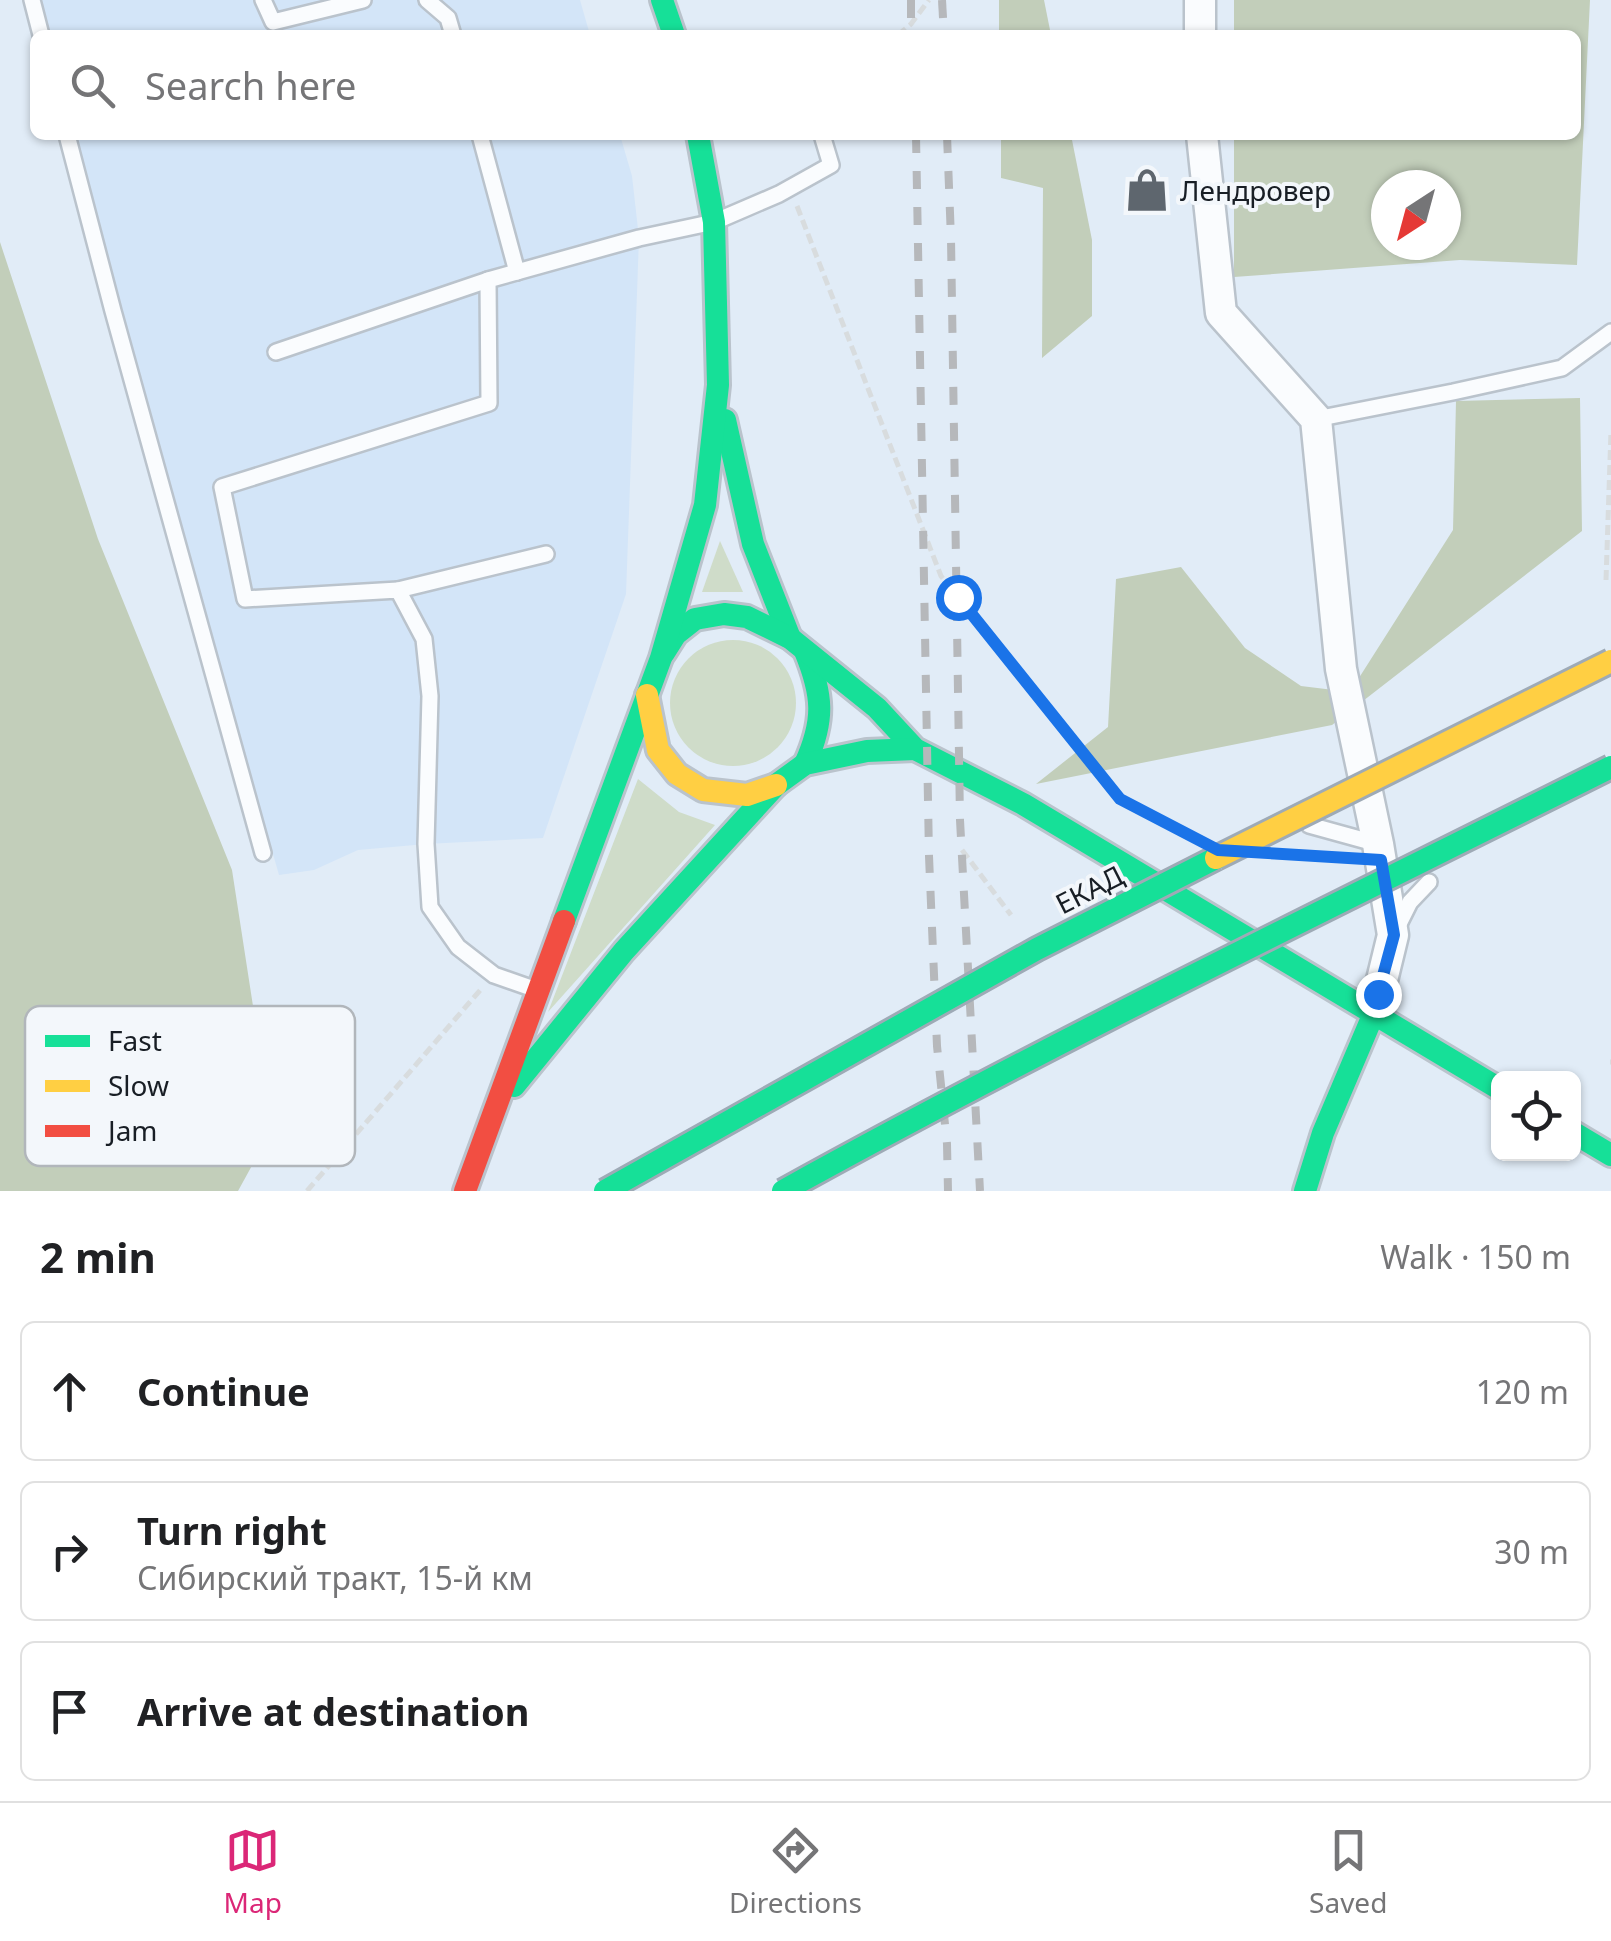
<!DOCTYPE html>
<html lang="en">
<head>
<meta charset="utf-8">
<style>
  :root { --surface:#fff; --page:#f2f2f2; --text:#202124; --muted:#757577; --line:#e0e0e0; --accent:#db2777 }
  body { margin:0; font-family:"Noto Sans",sans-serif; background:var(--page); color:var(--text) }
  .controls { position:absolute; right:30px; bottom:30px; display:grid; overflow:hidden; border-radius:15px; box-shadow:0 2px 8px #0004 }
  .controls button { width:90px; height:90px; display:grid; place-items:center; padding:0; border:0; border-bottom:2px solid var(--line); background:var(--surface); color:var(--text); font:50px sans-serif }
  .compass { position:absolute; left:1371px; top:170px; width:90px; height:90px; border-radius:50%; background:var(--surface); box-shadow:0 2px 8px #0004; rotate:216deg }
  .stop { position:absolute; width:30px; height:30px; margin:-22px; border:8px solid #1a73e8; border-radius:50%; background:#fff }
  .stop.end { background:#1a73e8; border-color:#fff; box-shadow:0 2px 10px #0008 }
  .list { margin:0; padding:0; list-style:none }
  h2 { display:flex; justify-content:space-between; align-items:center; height:130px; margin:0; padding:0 40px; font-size:42px }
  h2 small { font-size:32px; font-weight:400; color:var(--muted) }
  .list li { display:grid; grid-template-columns:65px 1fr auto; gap:30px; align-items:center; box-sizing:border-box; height:140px; margin:0 20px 20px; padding:0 20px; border:2px solid var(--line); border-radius:15px }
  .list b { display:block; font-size:38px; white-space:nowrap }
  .list p { margin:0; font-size:32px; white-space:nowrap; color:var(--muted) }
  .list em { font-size:32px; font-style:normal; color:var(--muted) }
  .icon { flex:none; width:55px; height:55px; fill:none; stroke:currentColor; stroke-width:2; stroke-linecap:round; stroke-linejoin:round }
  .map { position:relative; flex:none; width:1611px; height:1191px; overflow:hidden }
  .search { position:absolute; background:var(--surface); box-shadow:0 2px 8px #0004; left:30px; right:30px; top:30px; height:110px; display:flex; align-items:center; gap:25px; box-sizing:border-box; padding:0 35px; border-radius:15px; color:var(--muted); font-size:38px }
  .sheet { height:610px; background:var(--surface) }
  nav { display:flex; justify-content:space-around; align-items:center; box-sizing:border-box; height:140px; border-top:2px solid var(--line); background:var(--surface); font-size:28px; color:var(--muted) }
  nav a { display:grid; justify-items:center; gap:5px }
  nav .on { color:var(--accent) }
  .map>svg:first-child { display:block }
</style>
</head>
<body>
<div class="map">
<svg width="1611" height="1191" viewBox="0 0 1611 1191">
  <rect width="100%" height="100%" fill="#e1ecf7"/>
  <g fill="#d3e5f8">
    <path d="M39 0H580L590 35H47Z"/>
    <path d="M73 135H620L632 176 639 238 626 594 543 838 426 844 358 850 314 870 279 875 193 574Z"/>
  </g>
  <g fill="#cfdcc9">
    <path d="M720 541 743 592H702Z"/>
    <circle cx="733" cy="703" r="63"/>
    <path d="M638 779 679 812 715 825 548 1012Z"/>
  </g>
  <g fill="#c2ceba" fill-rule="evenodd">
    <path d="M999 0H1044L1051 35H999Z"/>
    <path d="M1234 0H1590L1577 265 1460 260 1234 277V135H1576V35H1234ZM1446 185V245H1386V185Z"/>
    <path d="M1001 135H1071L1092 240V316L1042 358 1043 188 1001 178Z"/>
    <path d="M0 242 98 539 232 870 272 1129 238 1191H0Z"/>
    <path d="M1580 398 1582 531 1332 725 1036 784 1108 727 1116 579 1181 567 1245 648 1301 686 1350 692 1453 530 1456 401Z"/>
  </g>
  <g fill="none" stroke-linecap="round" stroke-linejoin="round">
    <g stroke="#bac3cc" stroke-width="20">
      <g id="lane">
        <path d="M32 0 41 35"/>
        <path d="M263 0 273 22 363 0"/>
        <path d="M427 0 448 18 453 35"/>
        <path d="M67 135 113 311 263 853"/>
        <path d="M480 135 517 272"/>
        <path d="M276 352 488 280"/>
        <path d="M1316 419 1453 392 1562 368 1611 332"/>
        <path d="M398 590 546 554"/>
        <path d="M1309 825 1378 844"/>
        <path d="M1397 928 1410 902 1429 882"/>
        <path d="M534 989 494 975 458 947 430 907 426 844 430 696 424 639 398 590 245 599 222 487 489 403 488 280 639 238 714 222 779 194 831 165 822 135"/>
      </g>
    </g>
    <g stroke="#bac3cc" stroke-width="35">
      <g id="street">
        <path d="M1200 35V0"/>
        <path d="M1202 135 1221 313 1316 419 1341 669 1378 844 1393 935 1374 1013"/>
      </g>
    </g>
    <g stroke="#bac3cc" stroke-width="28">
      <g id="fast">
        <path d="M662 0 674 35"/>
        <path d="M725 420 753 544 790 638"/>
        <path d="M805 651C823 695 825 720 805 764"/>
        <path d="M664 653 676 634 695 619 724 614 747 617 790 638 877 708 915 749 1023 804 1498 1088"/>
        <path d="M564 921 661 658 705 505 718 385 714 222 698 135"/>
        <path d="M514 1086 624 951 776 785 805 764 867 751 915 749"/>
        <path d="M1574 1133 1611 1155"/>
        <path d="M1305 1191 1323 1133 1374 1013"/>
      </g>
    </g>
    <g stroke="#bac3cc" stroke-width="28">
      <path id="slow" d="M647 695 658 750 677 774 703 790 747 795 776 785"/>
    </g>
    <g stroke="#bac3cc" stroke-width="28">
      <path id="jam" d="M465 1191 564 921"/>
    </g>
    <g stroke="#d8dcde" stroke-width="5" stroke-dasharray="10 5" stroke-linecap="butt">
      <path d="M898 35 911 24 929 0"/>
      <path d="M797 206 941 576 1120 799 1178 830"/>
      <path d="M1606 580 1611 431"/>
      <path d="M962 850 1011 915"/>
      <path d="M1314 856 1338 858"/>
      <path d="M1610 1062H1611"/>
      <path d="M307 1191 482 988"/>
    </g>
    <use href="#lane" stroke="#fafcfe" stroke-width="15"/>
    <use href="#street" stroke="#fafcfe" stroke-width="30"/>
    <use href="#fast" stroke="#16e098" stroke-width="22"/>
    <use href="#slow" stroke="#ffcf43" stroke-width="22"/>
    <use href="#jam" stroke="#f24e42" stroke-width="22"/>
    <g stroke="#b6b8bb" stroke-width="8" stroke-dasharray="18 18" stroke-linecap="butt">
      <path d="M911 0V35"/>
      <path d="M942 0 944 35"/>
      <path d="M916 135 929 856 937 1046 947 1144 948 1191"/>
      <path d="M947 135 951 239 960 820 980 1191"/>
    </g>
    <g stroke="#9eaab6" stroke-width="28" stroke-linecap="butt">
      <g id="fast-bridge">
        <path d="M605 1191 1037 949 1216 858"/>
        <path d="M783 1191C1054 1041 1334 906 1611 767"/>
      </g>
    </g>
    <g stroke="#9eaab6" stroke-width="28" stroke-linecap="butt">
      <path id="slow-bridge" d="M1216 858 1611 661"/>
    </g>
    <use href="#fast-bridge" stroke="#16e098" stroke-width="22"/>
    <use href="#slow-bridge" stroke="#ffcf43" stroke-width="22"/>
  </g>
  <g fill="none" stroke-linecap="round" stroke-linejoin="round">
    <path stroke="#1a73e8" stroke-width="12" d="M958 597 1120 799 1218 850 1381 860 1394 935 1378 994"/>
  </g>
  <defs>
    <g id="shop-bare" transform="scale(3.45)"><path d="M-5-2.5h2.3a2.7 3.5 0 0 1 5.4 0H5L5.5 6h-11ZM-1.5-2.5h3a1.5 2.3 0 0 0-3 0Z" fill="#5e666e" stroke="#f3f7fb" stroke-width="2.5" paint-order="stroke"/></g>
  </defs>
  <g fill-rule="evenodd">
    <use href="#shop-bare" x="1147" y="190"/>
  </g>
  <g text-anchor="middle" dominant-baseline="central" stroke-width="8" stroke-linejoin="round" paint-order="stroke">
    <g font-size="28" fill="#181e25" stroke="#f3f7fb" text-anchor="start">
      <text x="1180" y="190">Лендровер</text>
    </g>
    <g font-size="28" fill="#181e25" stroke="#f3f7fb">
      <text transform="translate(1089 889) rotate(-27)">ЕКАД</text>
    </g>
  </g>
  <rect x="25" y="1006" width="330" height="160" rx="15" fill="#f3f7fb" stroke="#b1b6bb" stroke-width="2.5"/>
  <rect x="45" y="1035" width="45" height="12" fill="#16e098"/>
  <rect x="45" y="1080" width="45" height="12" fill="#ffcf43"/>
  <rect x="45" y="1125" width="45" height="12" fill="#f24e42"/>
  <g font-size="28" fill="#181e25">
    <text x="108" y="1051">Fast</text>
    <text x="108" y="1096">Slow</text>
    <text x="108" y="1141">Jam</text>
  </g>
</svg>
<div class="controls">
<button><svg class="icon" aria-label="locate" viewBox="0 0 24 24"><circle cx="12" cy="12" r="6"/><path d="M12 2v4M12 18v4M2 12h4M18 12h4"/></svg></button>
</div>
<svg class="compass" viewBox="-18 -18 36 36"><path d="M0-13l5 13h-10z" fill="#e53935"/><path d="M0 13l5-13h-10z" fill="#757577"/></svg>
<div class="stop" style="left:958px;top:597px"></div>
<div class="stop end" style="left:1378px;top:994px"></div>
<div class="search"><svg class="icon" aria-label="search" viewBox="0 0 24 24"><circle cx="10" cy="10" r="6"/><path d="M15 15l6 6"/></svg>Search here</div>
</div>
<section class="sheet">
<h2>2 min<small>Walk · 150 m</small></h2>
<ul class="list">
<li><svg class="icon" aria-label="ahead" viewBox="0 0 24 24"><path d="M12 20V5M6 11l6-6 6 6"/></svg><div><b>Continue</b></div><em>120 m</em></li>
<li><svg class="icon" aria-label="right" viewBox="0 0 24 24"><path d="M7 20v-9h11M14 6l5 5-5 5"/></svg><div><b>Turn right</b><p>Сибирский тракт, 15-й км</p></div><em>30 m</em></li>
<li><svg class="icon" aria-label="arrive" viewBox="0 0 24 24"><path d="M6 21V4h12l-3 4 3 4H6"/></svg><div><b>Arrive at destination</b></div></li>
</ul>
</section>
<nav>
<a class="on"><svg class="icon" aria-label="map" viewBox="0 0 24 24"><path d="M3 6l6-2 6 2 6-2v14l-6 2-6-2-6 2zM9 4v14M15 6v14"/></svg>Map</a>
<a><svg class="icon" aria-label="directions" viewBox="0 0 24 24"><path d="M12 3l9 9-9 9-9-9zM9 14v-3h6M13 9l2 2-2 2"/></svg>Directions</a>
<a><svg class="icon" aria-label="saved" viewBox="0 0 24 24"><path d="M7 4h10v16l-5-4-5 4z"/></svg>Saved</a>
</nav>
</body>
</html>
